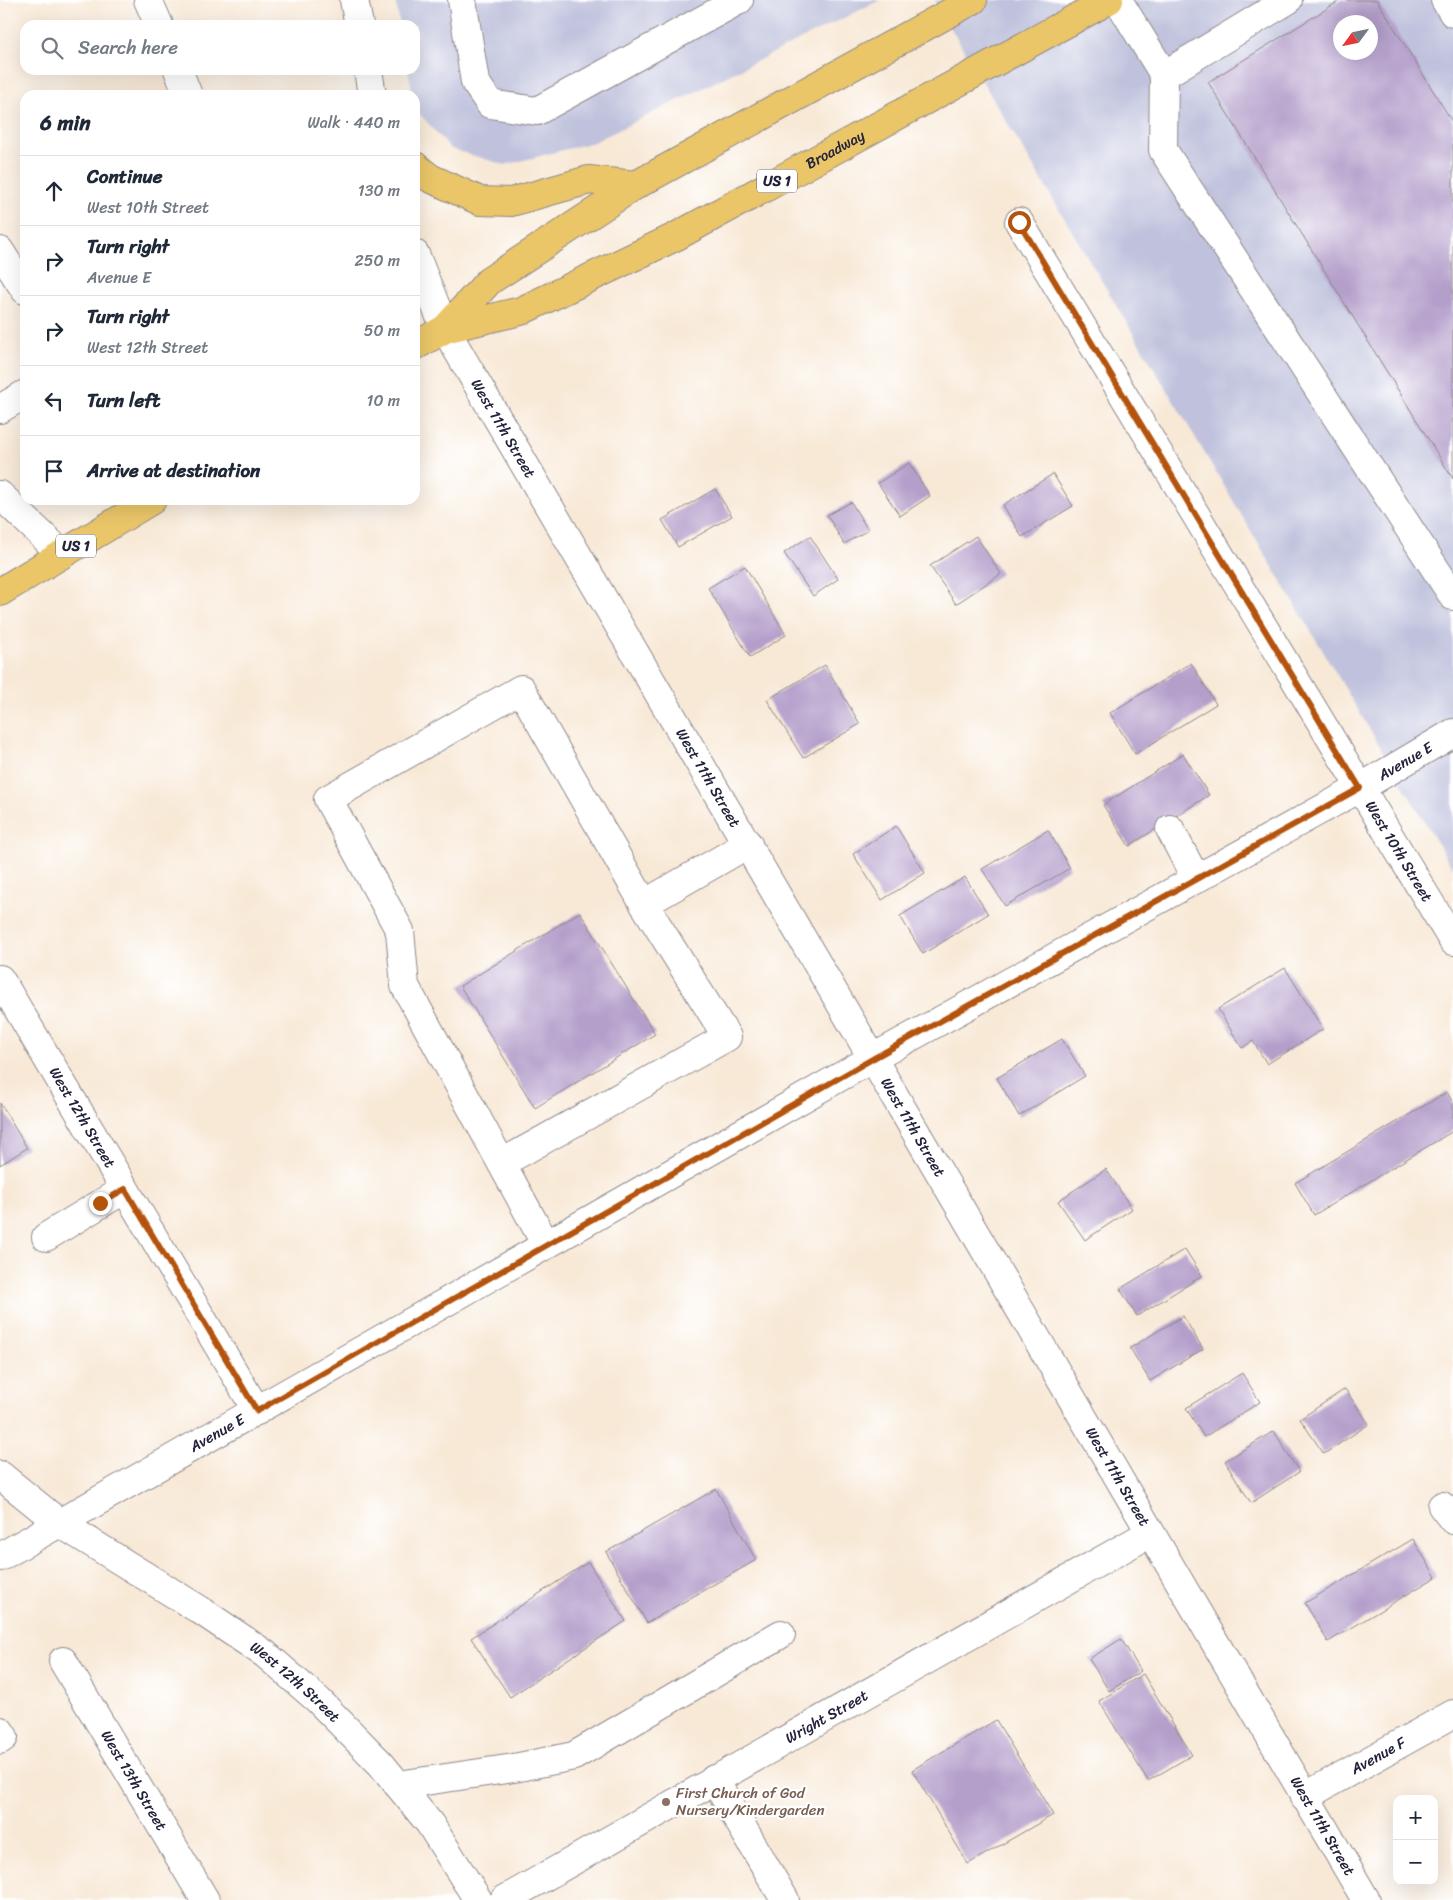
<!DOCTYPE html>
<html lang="en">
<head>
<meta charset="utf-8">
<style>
  :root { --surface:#fff; --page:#f6f6f7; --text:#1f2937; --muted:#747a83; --line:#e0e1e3 }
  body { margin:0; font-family:Sriracha,sans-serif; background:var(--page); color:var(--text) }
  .controls { position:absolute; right:15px; bottom:15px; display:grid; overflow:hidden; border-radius:10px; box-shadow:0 5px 20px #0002 }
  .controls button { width:45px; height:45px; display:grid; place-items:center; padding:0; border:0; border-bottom:1px solid var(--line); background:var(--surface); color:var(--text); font:25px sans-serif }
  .compass { position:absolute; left:1333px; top:15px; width:45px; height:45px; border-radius:50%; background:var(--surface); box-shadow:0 5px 20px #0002; rotate:237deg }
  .stop { position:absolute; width:15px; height:15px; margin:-11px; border:4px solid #b45309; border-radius:50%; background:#fff }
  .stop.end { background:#b45309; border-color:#fff; box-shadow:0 1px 5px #0008 }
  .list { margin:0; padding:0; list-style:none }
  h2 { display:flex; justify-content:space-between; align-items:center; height:65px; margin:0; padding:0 20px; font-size:21px }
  h2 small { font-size:16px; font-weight:400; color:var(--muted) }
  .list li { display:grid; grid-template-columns:32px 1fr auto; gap:15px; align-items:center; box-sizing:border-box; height:70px; padding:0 20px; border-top:1px solid var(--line) }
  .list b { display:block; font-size:19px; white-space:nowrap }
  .list p { margin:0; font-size:16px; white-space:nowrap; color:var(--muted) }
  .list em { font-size:16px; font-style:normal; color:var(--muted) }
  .icon { flex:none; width:28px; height:28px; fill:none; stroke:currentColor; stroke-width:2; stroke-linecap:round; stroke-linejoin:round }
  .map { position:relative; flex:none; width:1453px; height:1900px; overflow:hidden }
  .search { position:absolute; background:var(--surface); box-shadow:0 5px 20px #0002; left:20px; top:20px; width:400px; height:55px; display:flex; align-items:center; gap:12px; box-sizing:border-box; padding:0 18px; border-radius:15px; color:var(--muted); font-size:19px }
  .panel { position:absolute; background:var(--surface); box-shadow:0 5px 20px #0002; left:20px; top:90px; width:400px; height:415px; border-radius:15px }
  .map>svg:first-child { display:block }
</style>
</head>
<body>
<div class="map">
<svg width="1453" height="1900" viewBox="0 0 1453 1900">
  <rect width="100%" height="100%" fill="#fff"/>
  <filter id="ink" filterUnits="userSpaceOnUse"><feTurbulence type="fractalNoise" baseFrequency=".02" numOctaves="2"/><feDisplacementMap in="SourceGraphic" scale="10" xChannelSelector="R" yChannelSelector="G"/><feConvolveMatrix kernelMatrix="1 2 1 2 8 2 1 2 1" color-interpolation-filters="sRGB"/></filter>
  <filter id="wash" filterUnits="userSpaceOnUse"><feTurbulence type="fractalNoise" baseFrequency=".0096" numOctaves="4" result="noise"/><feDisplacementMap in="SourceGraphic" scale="20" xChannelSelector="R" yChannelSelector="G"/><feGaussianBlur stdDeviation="1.12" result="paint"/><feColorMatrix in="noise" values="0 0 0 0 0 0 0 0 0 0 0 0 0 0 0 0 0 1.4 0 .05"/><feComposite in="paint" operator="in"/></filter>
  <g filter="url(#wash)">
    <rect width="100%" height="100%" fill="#f8e9d7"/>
    <g fill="#c0c2dd" fill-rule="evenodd">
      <path d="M395 0H880L594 142 505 165 451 149 416 110 415 95H413L408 70H415V25H400Z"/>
      <path d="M934 0H1453V869ZM1340 22H1370V52H1340Z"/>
    </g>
    <g id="blocks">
      <g fill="#b49fcb" fill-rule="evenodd">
        <path d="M1341 0H1377L1453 123V479L1208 82ZM1340 22H1370V52H1340Z"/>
        <path d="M909 463 930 496 900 516 878 483Z"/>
        <path d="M1053 474 1073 506 1022 537 1003 505Z"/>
        <path d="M715 489 732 516 678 547 662 520Z"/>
        <path d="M851 502 868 530 844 544 827 515Z"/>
        <path d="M810 536 838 579 813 596 784 553Z"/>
        <path d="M976 536 1001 574 956 604 930 566Z"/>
        <path d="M745 566 786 635 750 657 708 588Z"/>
        <path d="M1191 663 1216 704 1135 754 1110 713Z"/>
        <path d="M825 665 860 724 803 758 767 700Z"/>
        <path d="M1183 754 1209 795 1129 846 1103 805Z"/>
        <path d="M896 826 925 873 882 900 853 854Z"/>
        <path d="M1048 830 1070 868 1005 906 982 869Z"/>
        <path d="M965 877 988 914 923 954 900 916Z"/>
        <path d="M580 912 655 1034 535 1108 460 986Z"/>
        <path d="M1285 968 1323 1029 1267 1064 1253 1041 1242 1048 1218 1009Z"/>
        <path d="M1062 1039 1085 1076 1019 1116 997 1078Z"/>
        <path d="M1447 1092 1453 1103V1131L1314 1215 1295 1183Z"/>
        <path d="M0 1103 27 1148 0 1165Z"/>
        <path d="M1106 1169 1132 1209 1085 1240 1058 1201Z"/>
        <path d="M1185 1249 1202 1276 1137 1316 1120 1289Z"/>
        <path d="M1183 1316 1203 1349 1150 1381 1130 1348Z"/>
        <path d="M1242 1373 1260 1402 1204 1437 1186 1408Z"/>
        <path d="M1345 1389 1369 1424 1324 1454 1300 1419Z"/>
        <path d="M1274 1431 1299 1472 1251 1503 1225 1461Z"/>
        <path d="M716 1489 756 1560 647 1623 606 1552Z"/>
        <path d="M1413 1539 1436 1577 1328 1642 1305 1603Z"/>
        <path d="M588 1562 626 1621 510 1697 471 1638Z"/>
        <path d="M1121 1639 1141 1671 1109 1691 1089 1659Z"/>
        <path d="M1143 1674 1192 1755 1148 1781 1099 1701Z"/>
        <path d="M996 1720 1053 1815 968 1864 912 1770Z"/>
      </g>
    </g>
  </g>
  <g filter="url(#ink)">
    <use href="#blocks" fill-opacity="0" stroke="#8d8689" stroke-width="1"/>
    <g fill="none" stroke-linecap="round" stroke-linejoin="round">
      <g stroke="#8d8689" stroke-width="30">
        <g id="minor">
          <path d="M148 0 159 25"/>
          <path d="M354 0 359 25"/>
          <path d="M462 0 475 82 490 104 537 111 739 0"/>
          <path d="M1118 0 1164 75"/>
          <path d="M1288 0 1164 75 1163 150 1453 596"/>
          <path d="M1445 0 1453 13"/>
          <path d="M178 70 188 95"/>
          <path d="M368 70 372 95"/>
          <path id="s1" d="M1019 222 1453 941"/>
          <path d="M0 251 25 290"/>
          <path id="s2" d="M415 254 445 329 1366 1900"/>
          <path d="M0 409 25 394"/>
          <path d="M0 495 62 554"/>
          <path d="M1170 829 1196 879"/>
          <path d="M644 904 748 844"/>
          <path id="s3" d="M0 979 257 1411"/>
          <path d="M502 1163 727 1037 644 904 521 689 328 799 400 931 405 986 546 1245"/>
          <path d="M46 1237 125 1189"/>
          <path id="s4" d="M0 1475 58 1522 200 1610 265 1654 318 1700 381 1764 430 1824 478 1900"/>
          <path d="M1442 1506 1453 1520"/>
          <path id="s5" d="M0 1557 873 1058 1360 788 1453 733"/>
          <path id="s6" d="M63 1661 205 1900"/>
          <path d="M0 1731 4 1737 0 1740"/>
          <path d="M714 1779 785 1900"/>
          <path d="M398 1785 514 1768 574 1756 781 1634"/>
          <path id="s7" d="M1304 1797 1453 1714"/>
          <path id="s8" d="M504 1900 1150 1533"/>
        </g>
      </g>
      <g stroke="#8d8689" stroke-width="30">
        <g id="major">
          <path d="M415 166 430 178 480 201 511 202 589 180 636 185"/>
          <path d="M445 329 489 281 636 185 973 0"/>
          <path id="s9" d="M415 346 445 329 521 311 675 237 1109 0"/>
          <path d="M0 592 152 500"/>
        </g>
      </g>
      <use href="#minor" stroke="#fff" stroke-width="28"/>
      <use href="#major" stroke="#eac669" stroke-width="28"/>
    </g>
  </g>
  <g fill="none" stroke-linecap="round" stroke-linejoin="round" filter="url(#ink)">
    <path stroke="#b45309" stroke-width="6" d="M100 1203 125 1189 257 1411 874 1058 1360 788 1019 222"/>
  </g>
  <circle fill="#8d6e63" stroke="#fff" stroke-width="2" cx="666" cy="1802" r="5"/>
  <g text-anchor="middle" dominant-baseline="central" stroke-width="4.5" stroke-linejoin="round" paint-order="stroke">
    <g fill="#fff" stroke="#646476" stroke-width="1">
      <rect x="757" y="169.5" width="40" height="23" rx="4"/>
      <rect x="56" y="534.5" width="40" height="23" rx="4"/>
    </g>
    <g font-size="14" font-weight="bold" fill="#22223b">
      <text x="777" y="181">US 1</text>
      <text x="76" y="546">US 1</text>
    </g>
    <g font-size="15" fill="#22223b" stroke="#fff">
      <text stroke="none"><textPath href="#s9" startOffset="466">Broadway</textPath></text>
      <text stroke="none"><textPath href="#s2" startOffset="196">West 11th Street</textPath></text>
      <text stroke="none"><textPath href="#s5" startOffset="1615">Avenue E</textPath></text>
      <text stroke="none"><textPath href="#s2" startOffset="601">West 11th Street</textPath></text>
      <text stroke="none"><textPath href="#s1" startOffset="735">West 10th Street</textPath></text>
      <text stroke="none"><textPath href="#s3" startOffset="161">West 12th Street</textPath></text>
      <text stroke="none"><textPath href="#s2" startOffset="1006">West 11th Street</textPath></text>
      <text stroke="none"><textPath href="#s5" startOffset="250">Avenue E</textPath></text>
      <text stroke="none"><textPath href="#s2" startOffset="1411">West 11th Street</textPath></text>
      <text stroke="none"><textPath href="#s4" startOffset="361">West 12th Street</textPath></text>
      <text stroke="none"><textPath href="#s8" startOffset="371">Wright Street</textPath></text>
      <text stroke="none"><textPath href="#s7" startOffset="85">Avenue F</textPath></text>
      <text stroke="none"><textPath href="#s6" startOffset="139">West 13th Street</textPath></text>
      <text stroke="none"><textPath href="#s2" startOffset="1816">West 11th Street</textPath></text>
    </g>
    <g font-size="15" fill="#785e54" stroke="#fff" text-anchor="start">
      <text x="676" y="1793">First Church of God<tspan x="676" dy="17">Nursery/Kindergarden</tspan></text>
    </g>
  </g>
</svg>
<div class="controls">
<button>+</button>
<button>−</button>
</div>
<svg class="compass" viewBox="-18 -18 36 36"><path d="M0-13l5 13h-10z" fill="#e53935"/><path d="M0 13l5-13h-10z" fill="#747a83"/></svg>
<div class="stop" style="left:1019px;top:222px"></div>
<div class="stop end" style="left:100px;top:1203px"></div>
<div class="search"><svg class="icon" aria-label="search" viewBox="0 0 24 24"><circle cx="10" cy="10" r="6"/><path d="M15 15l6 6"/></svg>Search here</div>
<section class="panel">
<h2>6 min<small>Walk · 440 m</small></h2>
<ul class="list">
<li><svg class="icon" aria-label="ahead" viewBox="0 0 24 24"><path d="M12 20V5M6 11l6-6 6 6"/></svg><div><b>Continue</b><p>West 10th Street</p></div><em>130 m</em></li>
<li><svg class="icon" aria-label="right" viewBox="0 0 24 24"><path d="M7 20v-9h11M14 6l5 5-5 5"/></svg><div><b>Turn right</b><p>Avenue E</p></div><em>250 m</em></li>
<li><svg class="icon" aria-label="right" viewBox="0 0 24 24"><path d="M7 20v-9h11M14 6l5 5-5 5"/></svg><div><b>Turn right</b><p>West 12th Street</p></div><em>50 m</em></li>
<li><svg class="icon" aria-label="left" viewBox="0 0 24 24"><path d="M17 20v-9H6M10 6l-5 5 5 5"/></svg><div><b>Turn left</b></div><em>10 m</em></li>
<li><svg class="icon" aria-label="arrive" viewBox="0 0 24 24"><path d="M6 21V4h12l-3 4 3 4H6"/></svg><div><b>Arrive at destination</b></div></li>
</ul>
</section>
</div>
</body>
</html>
